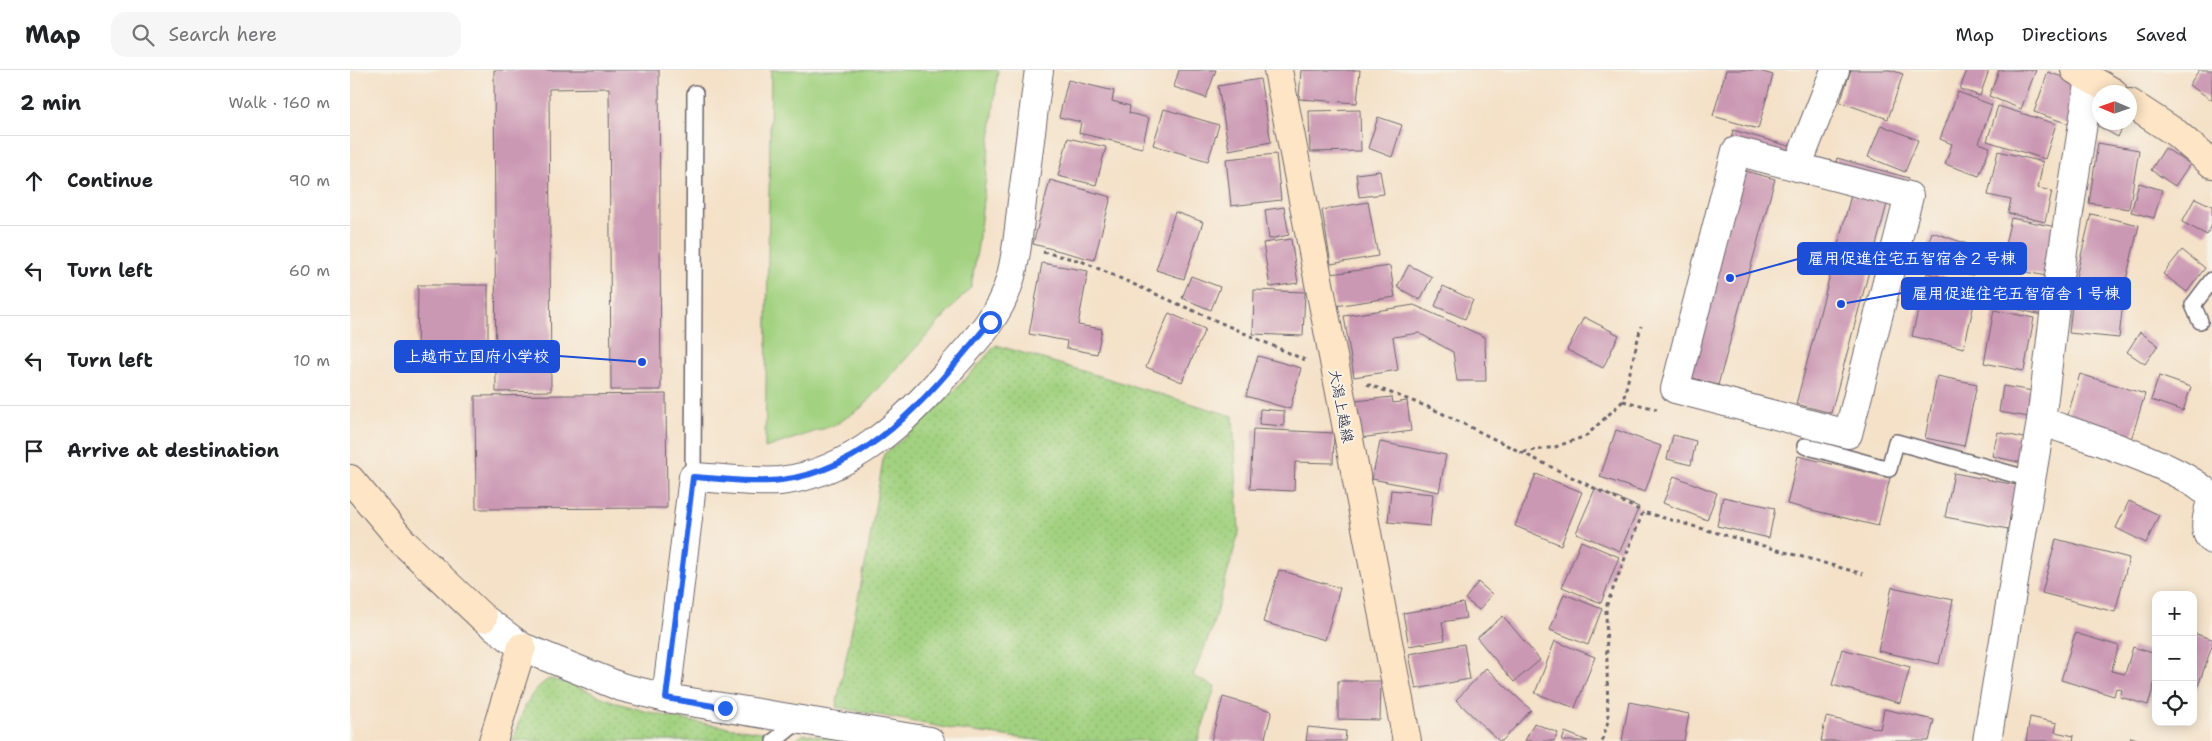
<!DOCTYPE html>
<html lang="en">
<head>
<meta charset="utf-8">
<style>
  :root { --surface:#fff; --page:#f6f6f6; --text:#202124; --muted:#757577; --line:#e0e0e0 }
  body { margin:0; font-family:"Shantell Sans","Klee One",sans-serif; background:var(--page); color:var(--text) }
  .controls { position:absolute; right:15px; bottom:15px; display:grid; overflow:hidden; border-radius:10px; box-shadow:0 2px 12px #0003 }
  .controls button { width:45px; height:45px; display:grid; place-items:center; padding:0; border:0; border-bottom:1px solid var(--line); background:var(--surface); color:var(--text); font:25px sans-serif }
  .compass { position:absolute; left:1742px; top:15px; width:45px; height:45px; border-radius:50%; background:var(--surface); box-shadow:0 2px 12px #0003; rotate:272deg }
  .stop { position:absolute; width:15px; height:15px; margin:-11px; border:4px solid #2563eb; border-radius:50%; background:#fff }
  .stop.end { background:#2563eb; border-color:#fff; box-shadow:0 1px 5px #0008 }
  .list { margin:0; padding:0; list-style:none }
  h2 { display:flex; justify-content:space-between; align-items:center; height:65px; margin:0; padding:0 20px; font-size:21px }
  h2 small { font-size:16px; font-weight:400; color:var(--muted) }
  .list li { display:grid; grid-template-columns:32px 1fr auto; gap:15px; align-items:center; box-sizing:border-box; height:90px; padding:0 20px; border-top:1px solid var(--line) }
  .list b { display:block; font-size:19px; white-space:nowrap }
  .list em { font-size:16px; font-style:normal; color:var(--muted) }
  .icon { flex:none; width:28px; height:28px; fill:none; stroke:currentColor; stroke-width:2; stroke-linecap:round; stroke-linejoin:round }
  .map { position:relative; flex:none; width:1862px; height:671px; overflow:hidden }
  header { display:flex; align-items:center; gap:30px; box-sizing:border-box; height:70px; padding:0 25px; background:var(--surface); border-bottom:1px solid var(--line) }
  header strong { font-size:24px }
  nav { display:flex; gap:28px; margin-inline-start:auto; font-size:18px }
  .search { width:350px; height:45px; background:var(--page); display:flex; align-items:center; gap:12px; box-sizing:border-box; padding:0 18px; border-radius:15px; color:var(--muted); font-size:19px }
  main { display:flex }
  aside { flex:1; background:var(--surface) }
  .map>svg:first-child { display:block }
</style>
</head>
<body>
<header>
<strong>Map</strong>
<div class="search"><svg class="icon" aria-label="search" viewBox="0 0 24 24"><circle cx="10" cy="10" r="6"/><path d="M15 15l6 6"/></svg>Search here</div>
<nav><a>Map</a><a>Directions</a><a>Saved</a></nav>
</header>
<main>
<aside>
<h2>2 min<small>Walk · 160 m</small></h2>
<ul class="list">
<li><svg class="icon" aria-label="ahead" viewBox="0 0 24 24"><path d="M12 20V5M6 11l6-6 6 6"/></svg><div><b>Continue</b></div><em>90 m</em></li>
<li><svg class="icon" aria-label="left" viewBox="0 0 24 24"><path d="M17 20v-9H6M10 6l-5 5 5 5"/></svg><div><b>Turn left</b></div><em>60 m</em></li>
<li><svg class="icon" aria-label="left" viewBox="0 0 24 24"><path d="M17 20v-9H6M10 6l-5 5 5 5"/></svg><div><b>Turn left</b></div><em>10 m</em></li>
<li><svg class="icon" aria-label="arrive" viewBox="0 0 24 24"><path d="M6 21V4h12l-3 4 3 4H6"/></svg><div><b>Arrive at destination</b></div></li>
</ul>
</aside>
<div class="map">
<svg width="1862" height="671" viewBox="0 0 1862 671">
  <defs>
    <pattern id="grass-dots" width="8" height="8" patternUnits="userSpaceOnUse" patternTransform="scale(1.25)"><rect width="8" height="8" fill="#a2d280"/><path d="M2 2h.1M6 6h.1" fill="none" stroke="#8bb470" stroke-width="1.8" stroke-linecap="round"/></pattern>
  </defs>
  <rect width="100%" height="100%" fill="#f7f3e8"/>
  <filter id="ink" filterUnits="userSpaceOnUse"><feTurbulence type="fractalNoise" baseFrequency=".02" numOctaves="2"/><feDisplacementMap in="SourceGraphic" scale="10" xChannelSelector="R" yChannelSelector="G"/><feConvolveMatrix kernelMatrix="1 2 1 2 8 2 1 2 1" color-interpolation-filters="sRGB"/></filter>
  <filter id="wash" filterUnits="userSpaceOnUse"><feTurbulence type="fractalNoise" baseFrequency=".0096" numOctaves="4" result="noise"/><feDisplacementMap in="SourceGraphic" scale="20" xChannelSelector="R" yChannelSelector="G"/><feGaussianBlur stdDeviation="1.12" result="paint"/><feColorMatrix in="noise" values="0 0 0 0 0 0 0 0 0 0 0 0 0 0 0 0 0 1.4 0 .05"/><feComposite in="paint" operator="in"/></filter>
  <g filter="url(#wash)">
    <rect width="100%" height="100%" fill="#f4e1c8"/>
    <g fill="url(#grass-dots)" stroke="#627a5e">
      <path d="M646 275 883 346 889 462 861 561 843 606 865 617 848 671H693L602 659 486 637 518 480 534 384C578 350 609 317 646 275Z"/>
      <path d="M199 609C225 612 249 628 274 635 321 650 370 656 418 663L409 671H163C171 647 176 623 199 609Z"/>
      <path d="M454 664 502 671H444Z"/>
    </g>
    <path fill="#a2d280" stroke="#627a5e" d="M421 0H648L628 175 621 217 511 338 485 355 415 378Z"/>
    <g id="blocks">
      <g fill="#cb98b3">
        <path d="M144 0H309L311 320H261L259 18 199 19 201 321 146 322Z"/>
        <path d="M829 0H866L856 28 824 17Z"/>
        <path d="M951 0H1010L1007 33 949 29Z"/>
        <path d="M1376 0H1406L1423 5 1408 59 1363 46Z"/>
        <path d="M1501 0H1540L1553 4 1538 49 1490 32Z"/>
        <path d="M1617 0H1639L1630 26 1610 19Z"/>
        <path d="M1649 0H1686L1671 39 1639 26Z"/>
        <path d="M1849 0H1862V30L1839 15Z"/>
        <path d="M1698 2 1733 14 1719 54 1684 42Z"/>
        <path d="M910 9 921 72 879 80 868 16Z"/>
        <path d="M718 10 764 21 762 31 780 36 779 43 799 48 792 78 729 63 731 52 709 47Z"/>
        <path d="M1608 22 1642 35 1629 73 1640 77 1629 106 1595 94 1602 74 1590 69Z"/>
        <path d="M1648 36 1706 54 1695 89 1637 71Z"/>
        <path d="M814 39 869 55 858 91 803 75Z"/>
        <path d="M1010 40 1011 81 960 82 959 41Z"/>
        <path d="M1750 44V52H1775L1768 67 1744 54Z"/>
        <path d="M1028 47 1052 55 1042 87 1018 78Z"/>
        <path d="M1531 55 1568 70 1555 102 1518 87Z"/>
        <path d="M1383 60 1442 77 1439 89 1380 72Z"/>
        <path d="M718 68 756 77 746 115 708 106Z"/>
        <path d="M1748 73 1789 80 1779 139 1739 133Z"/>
        <path d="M1815 78 1840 94 1825 116 1801 100Z"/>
        <path d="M1648 81 1693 92 1688 118 1702 121 1695 152 1658 143 1661 130 1638 125Z"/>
        <path d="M926 84 931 130 881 136 876 89Z"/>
        <path d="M1487 88 1559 108 1556 119 1484 99Z"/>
        <path d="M1392 100 1425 109 1368 315 1335 306Z"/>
        <path d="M1030 101 1034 124 1009 127 1006 104Z"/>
        <path d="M700 110 761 127 744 190 683 174Z"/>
        <path d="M1789 113 1812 120 1804 148 1781 142Z"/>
        <path d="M1501 125 1537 134 1481 343 1446 334Z"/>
        <path d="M1845 128 1862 136V155L1857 165 1832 152Z"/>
        <path d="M1018 132 1028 186 981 194 972 140Z"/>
        <path d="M934 137 939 165 919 169 915 140Z"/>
        <path d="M825 142 853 152 834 209 806 200Z"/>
        <path d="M1741 144 1789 155 1774 218 1726 207Z"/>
        <path d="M1661 148 1706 157 1696 206 1650 197Z"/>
        <path d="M1582 162 1632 179 1623 205 1574 189Z"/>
        <path d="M941 169 948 213 920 217 913 173Z"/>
        <path d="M1832 180 1855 198 1837 222 1813 204Z"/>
        <path d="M692 193 738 201 728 255 752 259 747 284 716 278 717 271 679 264Z"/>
        <path d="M1059 195 1082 207 1070 230 1047 217Z"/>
        <path d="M1040 196 1045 227 985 236 981 204Z"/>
        <path d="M1577 203 1628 216 1614 278 1562 266Z"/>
        <path d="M841 206 870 217 861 240 832 228Z"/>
        <path d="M1653 209 1698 219 1692 245 1648 235Z"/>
        <path d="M68 215H138V295L67 294Z"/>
        <path d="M1093 216 1123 230 1115 249 1085 236Z"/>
        <path d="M904 220 955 222 953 266 903 264Z"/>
        <path d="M1723 226 1773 232 1769 268 1719 263Z"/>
        <path d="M1064 235 1135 267 1136 311H1107L1103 282 1069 263 1043 267 1048 300 1004 307 994 246Z"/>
        <path d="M1644 240 1684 248 1674 301 1634 293Z"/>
        <path d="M819 243 855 259 832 312 796 297Z"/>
        <path d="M1234 247 1269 265 1253 298 1217 280Z"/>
        <path d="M1790 262 1808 275 1795 294 1777 282Z"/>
        <path d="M908 286 951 298 940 339 896 326Z"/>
        <path d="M1730 304 1795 324 1781 370 1716 351Z"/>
        <path d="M1587 306 1627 314 1614 376 1575 368Z"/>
        <path d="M1809 306 1841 317 1833 341 1801 330Z"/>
        <path d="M1653 316 1683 321 1679 347 1649 342Z"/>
        <path d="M316 324 317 438 126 439 125 326Z"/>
        <path d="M1042 327 1043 333 1057 331 1061 361 1010 368 1006 331Z"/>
        <path d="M910 339 934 341V356L909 354Z"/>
        <path d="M903 359 984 363 983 393 945 392 944 421 900 419Z"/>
        <path d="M1266 360 1311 376 1295 422 1250 407Z"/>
        <path d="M1648 362 1677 369 1672 393 1642 386Z"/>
        <path d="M1323 365 1346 371 1341 395 1317 389Z"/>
        <path d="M1030 372 1096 385 1089 422 1022 409Z"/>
        <path d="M1448 386 1540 408 1528 456 1437 434Z"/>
        <path d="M1604 403 1666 415 1658 459 1595 447Z"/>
        <path d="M1186 404 1232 422 1211 475 1165 456Z"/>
        <path d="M1324 406 1367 423 1357 450 1313 433Z"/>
        <path d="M1245 419 1289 437 1270 481 1226 463Z"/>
        <path d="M1041 420 1083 424 1080 456 1038 452Z"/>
        <path d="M1373 427 1425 438 1419 468 1367 456Z"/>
        <path d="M1779 431 1809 445 1796 473 1766 458Z"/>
        <path d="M1706 469 1779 488 1765 542 1692 523Z"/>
        <path d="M1231 471 1269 487 1251 533 1212 517Z"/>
        <path d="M929 500 990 518 975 570 913 552Z"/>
        <path d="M1128 512 1142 524 1129 540 1115 529Z"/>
        <path d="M1542 517 1603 530 1589 594 1528 581Z"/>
        <path d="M1214 524 1252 539 1238 575 1200 560Z"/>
        <path d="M1113 533 1116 548 1092 552 1095 570 1059 576 1053 543Z"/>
        <path d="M1153 546 1190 590 1164 612 1127 568Z"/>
        <path d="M1725 563 1769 576 1761 601 1775 604 1783 577 1806 584V608L1798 635 1770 627 1772 620 1766 618 1764 626 1711 610Z"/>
        <path d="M1843 563 1862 569V576L1847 619 1843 617Z"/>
        <path d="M1205 571 1245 587 1225 638 1185 623Z"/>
        <path d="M1114 574 1120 609 1066 619 1059 584Z"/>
        <path d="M1492 579 1560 597 1550 633 1482 615Z"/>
        <path d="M1136 598 1181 640 1152 671H1149L1106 630Z"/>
        <path d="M988 611H1031L1030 650 988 649Z"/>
        <path d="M873 627 922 641 914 671H861Z"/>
        <path d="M1279 632 1339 644 1334 671H1272Z"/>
        <path d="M1534 639 1584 650 1579 671H1471L1476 647 1530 659Z"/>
        <path d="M1680 647 1707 653 1705 662 1724 666 1723 671H1676Z"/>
        <path d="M1184 653 1208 663 1204 671H1175Z"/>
        <path d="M958 657 996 661 995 671H956Z"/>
        <path d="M1215 662 1238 671H1212Z"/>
        <path d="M1781 667 1793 671H1780Z"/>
      </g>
    </g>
  </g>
  <g filter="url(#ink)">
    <use href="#blocks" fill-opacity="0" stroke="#6c656c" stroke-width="1"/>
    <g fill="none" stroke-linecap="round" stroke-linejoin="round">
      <g stroke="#6c656c" stroke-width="18">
        <g id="lane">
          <path d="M1850 251 1843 235 1862 210"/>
          <path d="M1455 376 1539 399 1546 372 1680 409"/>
          <path d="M343 407 345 23"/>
          <path d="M424 671 450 650"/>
        </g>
      </g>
      <g stroke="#6c656c" stroke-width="30">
        <g id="street">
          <path d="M1386 81 1559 126 1498 364 1325 319Z"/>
          <path d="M1447 97 1485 0"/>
          <path d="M1691 351C1732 366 1836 397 1861 427 1860 441 1850 460 1862 470"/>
          <path d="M133 548 172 577 271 617 316 628 580 671"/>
          <path d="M316 628 343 407C370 408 403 413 430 411 502 403 558 349 602 297 625 271 649 246 659 213 667 187 669 158 672 131 678 88 683 44 689 0"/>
          <path d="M1637 671 1691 351 1708 213 1740 8"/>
        </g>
      </g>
      <g stroke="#6c656c" stroke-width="30">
        <g id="secondary">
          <path d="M928 0 1057 671"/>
          <path d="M1725 0 1763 22"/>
          <path d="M1780 33 1826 63 1862 94"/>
          <path d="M0 409 53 472 133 548"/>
          <path d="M143 671 172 577"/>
        </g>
      </g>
      <g stroke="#6c656c" stroke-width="3" stroke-dasharray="4 4" stroke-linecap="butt">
        <path d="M693 182 731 191 955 290"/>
        <path d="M1017 314 1081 338 1293 442"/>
        <path d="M1273 331 1307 339"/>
        <path d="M1173 382 1205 377 1236 366 1273 331 1291 256"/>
        <path d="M1252 671 1258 651 1256 537 1293 442 1513 504"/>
      </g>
      <use href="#lane" stroke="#fff" stroke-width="15"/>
      <use href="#street" stroke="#fff" stroke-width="28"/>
      <use href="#secondary" stroke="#fde5c5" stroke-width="28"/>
    </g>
  </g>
  <g fill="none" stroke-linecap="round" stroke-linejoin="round" filter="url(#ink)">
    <path stroke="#2563eb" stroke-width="6" d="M375 638 316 628 343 407C369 408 406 414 431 410 524 399 584 319 640 252"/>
  </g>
  <g text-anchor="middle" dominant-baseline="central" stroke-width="4" stroke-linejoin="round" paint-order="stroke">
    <g font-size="15" fill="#22223b" stroke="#f7f3e8">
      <text transform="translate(991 336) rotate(79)">大潟上越線</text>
    </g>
  </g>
  <path fill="none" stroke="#1d4ed8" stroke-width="2" d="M1380 208L1448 189M1491 234L1552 223M292 292L209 286"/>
  <g fill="#1d4ed8" stroke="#f7f3e8" stroke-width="2">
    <circle cx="1380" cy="208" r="5"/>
    <circle cx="1491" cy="234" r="5"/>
    <circle cx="292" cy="292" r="5"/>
  </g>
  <g fill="#1d4ed8" stroke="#1d4ed8" stroke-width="2">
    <rect x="1448" y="173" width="228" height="31" rx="5"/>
    <rect x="1552" y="208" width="228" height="31" rx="5"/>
    <rect x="45" y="271" width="164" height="31" rx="5"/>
  </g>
  <g font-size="16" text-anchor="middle" font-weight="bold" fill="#fff">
    <text x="1562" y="194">雇用促進住宅五智宿舎２号棟</text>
    <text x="1666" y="229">雇用促進住宅五智宿舎１号棟</text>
    <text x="127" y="292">上越市立国府小学校</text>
  </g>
</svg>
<div class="controls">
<button>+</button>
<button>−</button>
<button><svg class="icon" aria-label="locate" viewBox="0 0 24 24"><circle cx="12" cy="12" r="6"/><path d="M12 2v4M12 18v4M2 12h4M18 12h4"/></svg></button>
</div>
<svg class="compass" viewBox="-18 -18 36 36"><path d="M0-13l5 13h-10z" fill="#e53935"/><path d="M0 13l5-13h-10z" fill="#757577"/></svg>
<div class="stop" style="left:640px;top:252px"></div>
<div class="stop end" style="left:375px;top:638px"></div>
</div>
</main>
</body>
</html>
